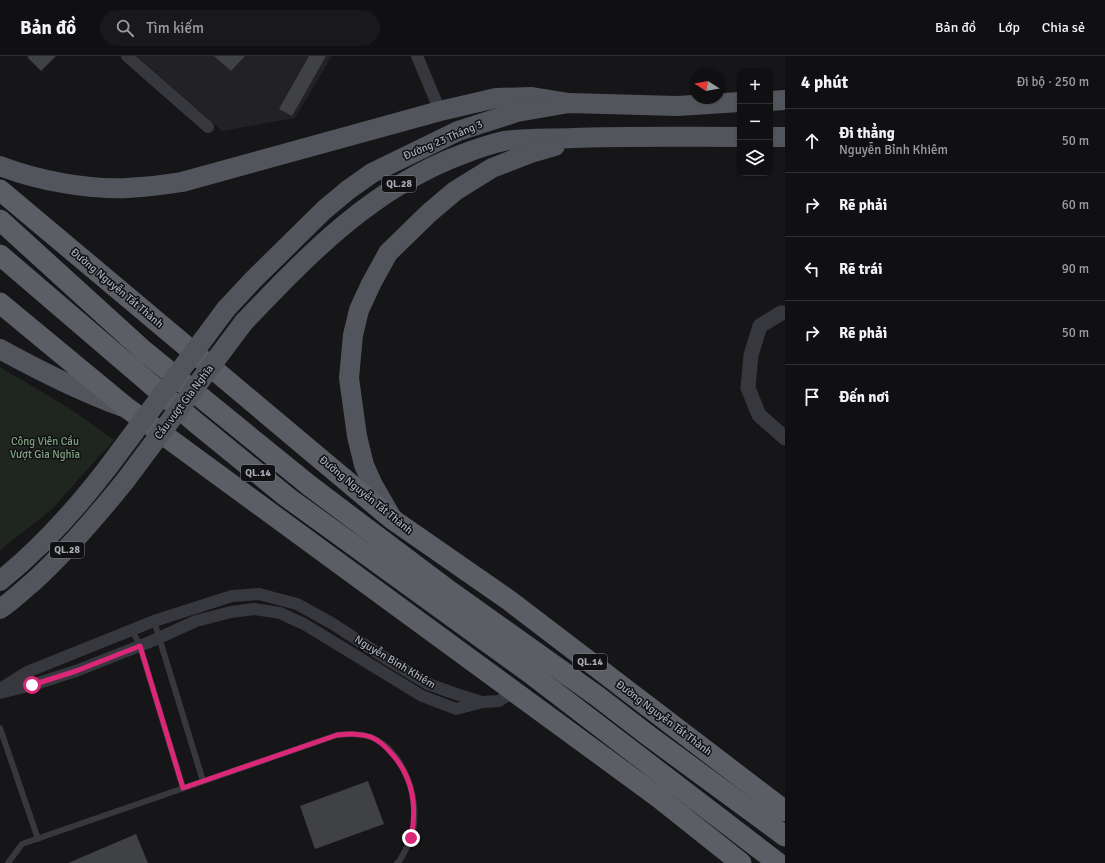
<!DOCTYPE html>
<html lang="vi">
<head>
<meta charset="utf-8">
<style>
  :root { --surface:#101012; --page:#19191b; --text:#f1f3f6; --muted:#9c9d9f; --line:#303032 }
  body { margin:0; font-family:Signika,sans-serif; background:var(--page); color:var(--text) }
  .controls { position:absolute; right:12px; top:12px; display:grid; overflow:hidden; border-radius:8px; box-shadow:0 1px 3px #0004 }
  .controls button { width:36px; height:36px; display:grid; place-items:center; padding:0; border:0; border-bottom:1px solid var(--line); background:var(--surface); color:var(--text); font:20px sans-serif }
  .compass { position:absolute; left:689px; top:12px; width:36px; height:36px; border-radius:50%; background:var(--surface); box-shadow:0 1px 3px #0004; rotate:281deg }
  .stop { position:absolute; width:12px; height:12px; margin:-9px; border:3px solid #db2777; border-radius:50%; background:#fff }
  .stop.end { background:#db2777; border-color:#fff; box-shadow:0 1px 4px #0008 }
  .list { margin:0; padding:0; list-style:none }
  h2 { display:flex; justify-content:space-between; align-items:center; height:52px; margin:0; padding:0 16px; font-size:17px }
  h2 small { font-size:13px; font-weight:400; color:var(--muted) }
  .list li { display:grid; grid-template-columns:26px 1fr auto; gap:12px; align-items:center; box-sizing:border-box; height:64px; padding:0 16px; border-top:1px solid var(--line) }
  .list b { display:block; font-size:15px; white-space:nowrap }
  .list p { margin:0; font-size:13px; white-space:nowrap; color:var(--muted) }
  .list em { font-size:13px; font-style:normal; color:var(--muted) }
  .icon { flex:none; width:22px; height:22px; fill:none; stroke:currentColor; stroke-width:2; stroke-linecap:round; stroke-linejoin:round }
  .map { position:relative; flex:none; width:785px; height:807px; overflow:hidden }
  header { display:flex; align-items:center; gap:24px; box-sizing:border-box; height:56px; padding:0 20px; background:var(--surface); border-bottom:1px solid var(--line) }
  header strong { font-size:19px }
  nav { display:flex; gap:22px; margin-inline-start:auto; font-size:14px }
  .search { width:280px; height:36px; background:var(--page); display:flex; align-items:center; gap:10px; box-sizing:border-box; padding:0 14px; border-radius:22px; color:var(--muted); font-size:15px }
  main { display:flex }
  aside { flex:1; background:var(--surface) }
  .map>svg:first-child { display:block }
</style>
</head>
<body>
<header>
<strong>Bản đồ</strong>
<div class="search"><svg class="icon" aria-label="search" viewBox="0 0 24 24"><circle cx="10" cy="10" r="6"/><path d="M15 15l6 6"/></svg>Tìm kiếm</div>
<nav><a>Bản đồ</a><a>Lớp</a><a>Chia sẻ</a></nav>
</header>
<main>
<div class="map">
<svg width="785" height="807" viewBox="0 0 785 807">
  <rect width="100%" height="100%" fill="#161618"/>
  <path fill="#222225" d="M137 0H332L295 62 222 75Z"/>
  <path fill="#1e261f" d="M0 311 72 354 114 384 51 454 0 494Z"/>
  <g fill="#404145">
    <path d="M29 0H56L41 15 27 1Z"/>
    <path d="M214 0H245L231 15Z"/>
    <path d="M309 0H326L292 60 279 53Z"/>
    <path d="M368 725 384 768 315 793 300 750Z"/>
    <path d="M136 778 148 807H68Z"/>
  </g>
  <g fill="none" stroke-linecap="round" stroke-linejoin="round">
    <g stroke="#37383d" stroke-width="6">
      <path d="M154 565 203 725"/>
      <path d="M132 574 140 590 183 732"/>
      <path d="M0 672 38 783"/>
      <path d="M8 807 22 788 337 679C349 678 360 677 371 681 406 695 422 749 411 782 408 790 404 797 400 804L397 807"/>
    </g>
    <g stroke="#37383d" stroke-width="12">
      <path d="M127 0 208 71"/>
      <path d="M417 0 440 55"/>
      <path d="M0 633 27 616 154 565 232 540 259 538 297 548 333 568 382 600 428 628 456 638 482 646"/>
      <path d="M0 637 32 629 76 615 152 585 196 565 231 556 254 553 280 557 304 568 422 640 456 653 483 646 499 645 514 635"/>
    </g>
    <path stroke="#37383d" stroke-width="15" d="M785 257H781L760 270 751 299 748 332 759 359 785 382"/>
    <g stroke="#53555c" stroke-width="20">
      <path d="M770 45 785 44"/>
      <path d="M770 81H785"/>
      <path d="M0 110C37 124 87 134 127 132 145 131 164 129 182 126L440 55 496 42 532 41 569 47"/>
      <path d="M226 253 252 225 324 154 348 134 372 117 458 75 517 56 569 47 678 50 740 46"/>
      <path d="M244 266C309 198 373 131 463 98 476 93 490 88 504 85 526 82 550 83 573 82 629 80 684 81 740 81"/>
      <path d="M0 293C40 315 80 335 123 351"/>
      <path d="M392 462 373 429 364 409 357 380 349 322 353 279 359 254 371 228 388 197 429 157 455 135 492 112 531 97 555 90"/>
      <path d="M0 525C41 492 77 452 109 410"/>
      <path d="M0 553C12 545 22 535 33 526 67 495 96 461 125 425"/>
    </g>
    <g stroke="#5b5e65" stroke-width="21">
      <path d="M0 134 392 463 510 545 785 755"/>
      <path d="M0 164 144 295 310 430 444 531 597 640 649 680 785 780"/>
      <path d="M0 199 195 366 287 441 530 617 778 807"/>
      <path d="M0 247 127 352 658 741 741 807"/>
    </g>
    <g stroke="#53555c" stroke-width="20">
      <path d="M109 410 226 253"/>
      <path d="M125 425 244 266"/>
    </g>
  </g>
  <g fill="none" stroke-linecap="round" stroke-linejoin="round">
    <path stroke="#db2777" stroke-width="5" d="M32 629 76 615 140 590 183 732 337 679C349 678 360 677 371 681 380 685 386 691 392 698 414 723 417 751 411 782"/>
  </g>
  <g text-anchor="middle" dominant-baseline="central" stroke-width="3" stroke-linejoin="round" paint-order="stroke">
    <g fill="#111113" stroke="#7b7e86" stroke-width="1">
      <rect x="382" y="120" width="34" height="16" rx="3"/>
      <rect x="241" y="409" width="34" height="16" rx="3"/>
      <rect x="50" y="486" width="34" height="16" rx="3"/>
      <rect x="573" y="598" width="34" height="16" rx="3"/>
    </g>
    <g font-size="10" font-weight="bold" fill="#a8adb8">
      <text x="399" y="128">QL.28</text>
      <text x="258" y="417">QL.14</text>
      <text x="67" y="494">QL.28</text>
      <text x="590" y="606">QL.14</text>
    </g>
    <g font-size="11" fill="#a8adb8" stroke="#111113">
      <text transform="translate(443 84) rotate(-23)">Đường 23 Tháng 3</text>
      <text transform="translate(117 232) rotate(40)">Đường Nguyễn Tất Thành</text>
      <text transform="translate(184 346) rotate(-53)">Cầu vượt Gia Nghĩa</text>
      <text transform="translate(366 439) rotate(39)">Đường Nguyễn Tất Thành</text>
      <text transform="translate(395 606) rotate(31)">Nguyễn Bỉnh Khiêm</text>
      <text transform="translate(664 662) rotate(37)">Đường Nguyễn Tất Thành</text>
    </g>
    <g font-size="11" fill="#7fa381" stroke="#111113">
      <text x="45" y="385">Công Viên Cầu<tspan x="45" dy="13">Vượt Gia Nghĩa</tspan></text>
    </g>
  </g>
</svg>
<div class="controls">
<button>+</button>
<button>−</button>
<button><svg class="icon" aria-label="layers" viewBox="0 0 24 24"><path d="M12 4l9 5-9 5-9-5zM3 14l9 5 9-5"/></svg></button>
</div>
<svg class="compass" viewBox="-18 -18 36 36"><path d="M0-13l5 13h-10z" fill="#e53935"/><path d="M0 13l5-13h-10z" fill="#9c9d9f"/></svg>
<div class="stop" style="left:32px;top:629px"></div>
<div class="stop end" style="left:411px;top:782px"></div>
</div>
<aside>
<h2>4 phút<small>Đi bộ · 250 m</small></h2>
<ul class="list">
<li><svg class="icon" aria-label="ahead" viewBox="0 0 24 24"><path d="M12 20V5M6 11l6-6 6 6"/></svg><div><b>Đi thẳng</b><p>Nguyễn Bỉnh Khiêm</p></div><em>50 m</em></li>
<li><svg class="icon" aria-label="right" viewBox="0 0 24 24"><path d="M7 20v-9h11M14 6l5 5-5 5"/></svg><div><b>Rẽ phải</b></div><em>60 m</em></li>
<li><svg class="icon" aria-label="left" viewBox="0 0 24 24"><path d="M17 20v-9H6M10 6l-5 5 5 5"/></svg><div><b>Rẽ trái</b></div><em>90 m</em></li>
<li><svg class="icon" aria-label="right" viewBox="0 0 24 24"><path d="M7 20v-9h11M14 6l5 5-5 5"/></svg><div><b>Rẽ phải</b></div><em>50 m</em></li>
<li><svg class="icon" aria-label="arrive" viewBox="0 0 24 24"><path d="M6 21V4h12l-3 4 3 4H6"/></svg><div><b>Đến nơi</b></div></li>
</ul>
</aside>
</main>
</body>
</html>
